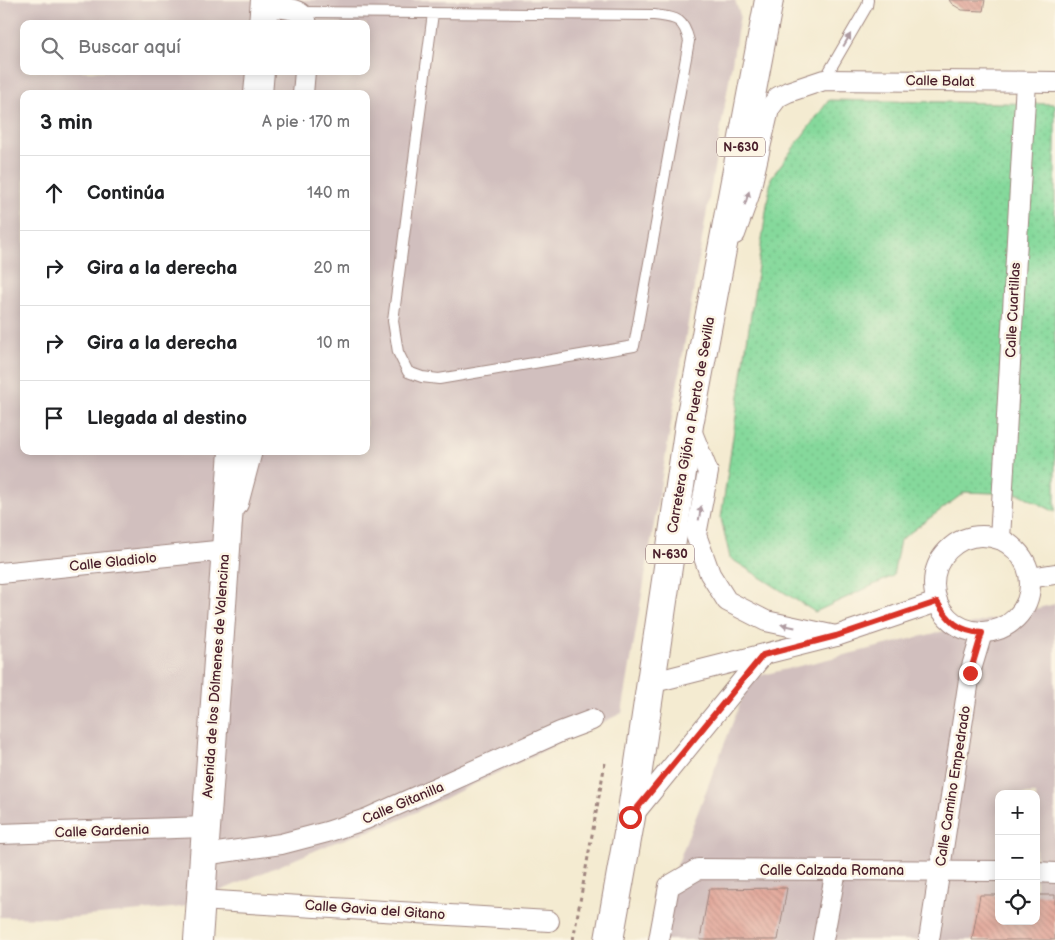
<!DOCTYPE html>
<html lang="es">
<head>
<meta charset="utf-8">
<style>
  :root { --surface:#fff; --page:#f2f2f2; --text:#202124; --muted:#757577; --line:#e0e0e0 }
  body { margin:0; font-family:"Balsamiq Sans",sans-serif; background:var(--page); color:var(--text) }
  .controls { position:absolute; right:15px; bottom:15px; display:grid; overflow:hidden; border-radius:10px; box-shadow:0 2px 12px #0003 }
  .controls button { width:45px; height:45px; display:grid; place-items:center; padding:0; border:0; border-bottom:1px solid var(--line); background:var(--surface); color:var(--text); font:25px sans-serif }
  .stop { position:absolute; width:15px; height:15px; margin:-11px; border:4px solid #d93025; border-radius:50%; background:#fff }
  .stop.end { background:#d93025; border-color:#fff; box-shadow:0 1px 5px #0008 }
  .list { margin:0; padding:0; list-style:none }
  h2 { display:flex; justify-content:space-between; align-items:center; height:65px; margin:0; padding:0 20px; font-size:21px }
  h2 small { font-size:16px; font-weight:400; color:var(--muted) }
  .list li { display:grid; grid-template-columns:32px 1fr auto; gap:15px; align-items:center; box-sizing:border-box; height:75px; padding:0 20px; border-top:1px solid var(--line) }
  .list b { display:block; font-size:19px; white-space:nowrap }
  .list em { font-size:16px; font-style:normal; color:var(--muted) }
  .icon { flex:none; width:28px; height:28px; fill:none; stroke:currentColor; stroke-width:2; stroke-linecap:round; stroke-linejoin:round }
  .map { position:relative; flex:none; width:1055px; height:940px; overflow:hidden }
  .search { position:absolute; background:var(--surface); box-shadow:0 2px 12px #0003; left:20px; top:20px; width:350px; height:55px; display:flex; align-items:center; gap:12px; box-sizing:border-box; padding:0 18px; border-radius:10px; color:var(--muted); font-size:19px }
  .panel { position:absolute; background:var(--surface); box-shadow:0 2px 12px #0003; left:20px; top:90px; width:350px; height:365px; border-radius:10px }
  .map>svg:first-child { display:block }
</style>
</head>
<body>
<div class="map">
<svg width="1055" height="940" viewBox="0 0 1055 940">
  <defs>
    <pattern id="grass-dots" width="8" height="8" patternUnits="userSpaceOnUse" patternTransform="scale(1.25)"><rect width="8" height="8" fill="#85d99b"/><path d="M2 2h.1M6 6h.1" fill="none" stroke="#74ba86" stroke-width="1.8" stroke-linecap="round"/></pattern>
    <pattern id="building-back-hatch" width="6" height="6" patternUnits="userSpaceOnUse" patternTransform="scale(1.25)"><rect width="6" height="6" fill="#e0a194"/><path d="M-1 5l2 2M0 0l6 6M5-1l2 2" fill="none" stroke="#b88379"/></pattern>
  </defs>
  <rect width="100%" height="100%" fill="#fcf5e5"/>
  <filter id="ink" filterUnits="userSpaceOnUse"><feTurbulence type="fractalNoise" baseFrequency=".02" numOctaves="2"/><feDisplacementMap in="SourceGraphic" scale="10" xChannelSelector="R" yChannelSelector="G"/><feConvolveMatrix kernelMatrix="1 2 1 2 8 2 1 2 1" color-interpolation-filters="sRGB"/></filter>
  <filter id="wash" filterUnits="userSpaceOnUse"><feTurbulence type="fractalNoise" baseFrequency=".0096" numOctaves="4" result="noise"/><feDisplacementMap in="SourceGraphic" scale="20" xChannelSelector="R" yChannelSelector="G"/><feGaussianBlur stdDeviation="1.12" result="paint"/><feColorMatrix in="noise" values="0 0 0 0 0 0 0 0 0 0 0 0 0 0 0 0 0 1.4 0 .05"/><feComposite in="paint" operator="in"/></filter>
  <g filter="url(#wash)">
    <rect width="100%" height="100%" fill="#f4ebd1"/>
    <g fill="#d1bfbe" fill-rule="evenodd">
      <path d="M0 0H735L740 15 622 713 393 823 333 843 182 907 68 918 0 917ZM24 24H366V71H24ZM24 94H366V451H24Z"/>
      <path d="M1055 604V940H659L669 886 750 678ZM999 794H1036V921H999Z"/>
    </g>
    <path fill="url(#grass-dots)" stroke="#687c63" d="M829 100 1055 104V512L1020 494 965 492 900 540 893 576 815 612 730 558 721 518 771 178Z"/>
    <g id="blocks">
      <g fill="url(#building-back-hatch)">
        <path d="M949 0H985L983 11 962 10 952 4Z"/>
        <path d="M787 888 778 940H700L709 889Z"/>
        <path d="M980 895H999V921H1036V895H1055V940H972Z"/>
      </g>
    </g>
  </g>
  <g filter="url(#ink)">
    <use href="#blocks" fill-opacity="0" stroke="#9f857e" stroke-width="1"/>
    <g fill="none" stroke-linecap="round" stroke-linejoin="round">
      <g stroke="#9f857e" stroke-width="12">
        <g id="service">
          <path d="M301 12 654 15C676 18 683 17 689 41L634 346 439 379 422 377 408 372 398 352 393 321 433 13"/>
          <path d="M824 80 867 6 868 0"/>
        </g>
      </g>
      <g stroke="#9f857e" stroke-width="22">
        <g id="minor">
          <path d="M265 7C279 8 304 6 307 24"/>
          <path d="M303 94 305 71"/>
          <path d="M735 234 749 195 769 109 778 97 788 92 824 80 1055 82"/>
          <path d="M689 425 708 472 696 535 710 574 727 601 766 621 836 636"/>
          <path d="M238 504 252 451"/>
          <circle cx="982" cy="584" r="48"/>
          <path d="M1000 539 1026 82"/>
          <path d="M0 573 226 550"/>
          <path d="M1030 578 1055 574"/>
          <path d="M650 683 836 636 937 602"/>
          <path d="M632 816 763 655"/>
          <path d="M0 834 205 827"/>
          <path d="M203 855 281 844 327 832 366 819 560 732 592 720"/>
          <path d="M1036 872 1055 873"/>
          <path d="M200 900 549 921"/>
          <path d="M659 940 669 886 698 869 999 871"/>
          <path d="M823 940 836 870"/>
          <path d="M929 940 970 673 982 633"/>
        </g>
      </g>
      <g stroke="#9f857e" stroke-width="30">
        <g id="secondary">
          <path d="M263 24 265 0"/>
          <path d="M258 94 260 71"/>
          <path d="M198 940 233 451"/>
        </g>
      </g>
      <g stroke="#9f857e" stroke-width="30">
        <path id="trunk" d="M609 940 631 817 689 425 769 0"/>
      </g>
      <path stroke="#9f857e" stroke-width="3" stroke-dasharray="4 4" stroke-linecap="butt" d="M573 940 605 763"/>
      <use href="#service" stroke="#fff" stroke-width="10"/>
      <use href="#minor" stroke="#fff" stroke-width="20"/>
      <use href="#secondary" stroke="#fff" stroke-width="28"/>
      <use href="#trunk" stroke="#fff" stroke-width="28"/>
    </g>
    <defs><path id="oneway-solid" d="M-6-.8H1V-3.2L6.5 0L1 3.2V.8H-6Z" transform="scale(1.25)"/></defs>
    <g fill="#ae9aa0">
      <use href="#oneway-solid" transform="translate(847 40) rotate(-60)"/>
      <use href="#oneway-solid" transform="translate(747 198) rotate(-73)"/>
      <use href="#oneway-solid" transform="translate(700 513) rotate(-80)"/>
      <use href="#oneway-solid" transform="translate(788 626) rotate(-168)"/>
    </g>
  </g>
  <g fill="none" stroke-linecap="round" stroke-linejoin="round" filter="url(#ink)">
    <path stroke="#d93025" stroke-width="6" d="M630 817 763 655 836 636 937 602C949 621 958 631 982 633L970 673"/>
  </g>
  <g text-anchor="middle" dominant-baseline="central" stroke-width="5" stroke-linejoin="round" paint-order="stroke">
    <g fill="#fcf5e5" stroke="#7f5f63" stroke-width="1">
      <rect x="717" y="137.5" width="48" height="19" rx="4"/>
      <rect x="646" y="544.5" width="48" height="19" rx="4"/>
    </g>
    <g font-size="12" font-weight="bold" fill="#4a1f2b">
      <text x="741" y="147">N-630</text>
      <text x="670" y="554">N-630</text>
    </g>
    <g font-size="14" fill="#4a1f2b" stroke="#fcf5e5">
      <text transform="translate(940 81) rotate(1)">Calle Balat</text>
      <text transform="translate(1013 310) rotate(-87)">Calle Cuartillas</text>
      <text transform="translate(691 425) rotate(-80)">Carretera Gijón a Puerto de Sevilla</text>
      <text transform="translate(113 562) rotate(-6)">Calle Gladiolo</text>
      <text transform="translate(216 676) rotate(-86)">Avenida de los Dólmenes de Valencina</text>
      <text transform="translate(953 786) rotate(-81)">Calle Camino Empedrado</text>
      <text transform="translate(403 803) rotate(-23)">Calle Gitanilla</text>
      <text transform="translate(102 831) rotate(-2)">Calle Gardenia</text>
      <text x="832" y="870">Calle Calzada Romana</text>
      <text transform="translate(375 910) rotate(4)">Calle Gavia del Gitano</text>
    </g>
  </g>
</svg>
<div class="controls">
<button>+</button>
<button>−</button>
<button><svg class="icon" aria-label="locate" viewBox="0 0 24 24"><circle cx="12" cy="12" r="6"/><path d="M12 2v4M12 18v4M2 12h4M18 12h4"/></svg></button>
</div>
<div class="stop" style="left:630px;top:817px"></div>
<div class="stop end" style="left:970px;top:673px"></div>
<div class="search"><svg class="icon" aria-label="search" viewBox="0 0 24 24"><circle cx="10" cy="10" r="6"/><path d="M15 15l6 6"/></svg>Buscar aquí</div>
<section class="panel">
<h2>3 min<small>A pie · 170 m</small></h2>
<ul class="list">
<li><svg class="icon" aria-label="ahead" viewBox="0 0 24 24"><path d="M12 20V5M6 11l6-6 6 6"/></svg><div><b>Continúa</b></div><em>140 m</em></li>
<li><svg class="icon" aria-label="right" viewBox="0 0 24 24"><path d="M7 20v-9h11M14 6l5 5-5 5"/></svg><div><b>Gira a la derecha</b></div><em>20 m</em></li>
<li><svg class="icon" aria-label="right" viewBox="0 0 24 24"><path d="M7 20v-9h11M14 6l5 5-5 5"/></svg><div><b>Gira a la derecha</b></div><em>10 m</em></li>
<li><svg class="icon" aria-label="arrive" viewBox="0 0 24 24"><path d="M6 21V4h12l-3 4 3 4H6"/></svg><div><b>Llegada al destino</b></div></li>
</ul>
</section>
</div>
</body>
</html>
